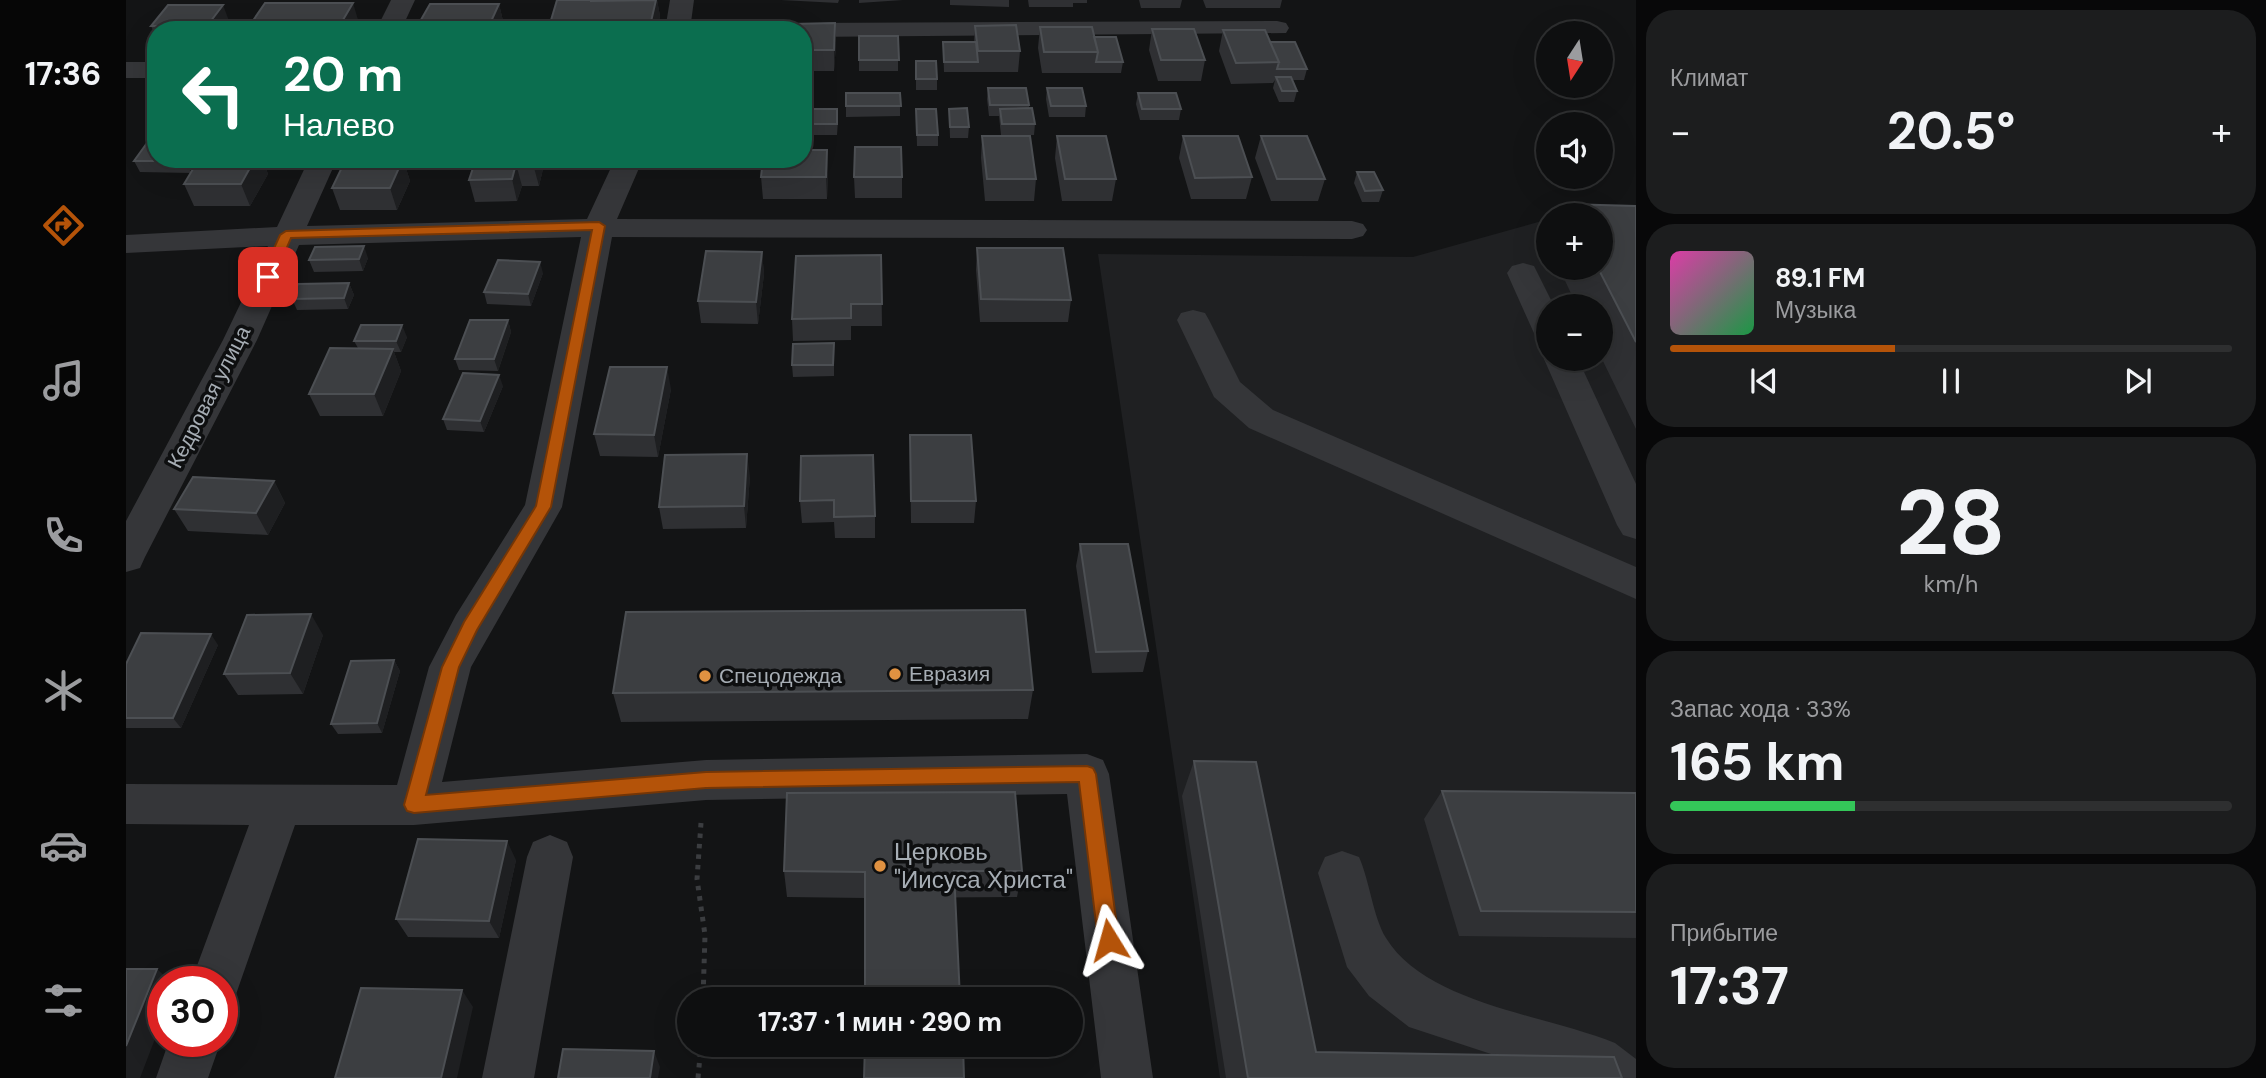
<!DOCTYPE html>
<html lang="ru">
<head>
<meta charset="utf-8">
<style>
	:root { --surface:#0e0f10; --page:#1c1d1e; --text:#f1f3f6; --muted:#9b9c9f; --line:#2e2f30; --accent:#b45309 }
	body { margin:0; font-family:"DM Sans",sans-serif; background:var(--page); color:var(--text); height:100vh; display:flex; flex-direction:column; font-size:26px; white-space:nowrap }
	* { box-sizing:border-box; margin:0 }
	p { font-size:23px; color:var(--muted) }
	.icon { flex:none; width:38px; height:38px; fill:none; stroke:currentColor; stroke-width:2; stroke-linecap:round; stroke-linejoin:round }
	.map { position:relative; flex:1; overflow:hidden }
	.drawer { display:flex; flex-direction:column; gap:10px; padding:10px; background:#080809; width:630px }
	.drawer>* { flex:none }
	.hud { position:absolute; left:21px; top:21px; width:665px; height:147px; border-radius:28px; box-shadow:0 7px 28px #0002,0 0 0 2px var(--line); background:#0b6e4f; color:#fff; overflow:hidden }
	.needle { width:46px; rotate:192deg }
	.buttons { position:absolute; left:1410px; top:21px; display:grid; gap:14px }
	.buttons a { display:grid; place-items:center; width:77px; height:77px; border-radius:50%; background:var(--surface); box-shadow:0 7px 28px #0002,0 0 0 2px var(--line); font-size:35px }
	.speed { position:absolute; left:21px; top:966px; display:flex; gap:14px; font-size:35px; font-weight:700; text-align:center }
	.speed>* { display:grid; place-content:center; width:91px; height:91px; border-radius:50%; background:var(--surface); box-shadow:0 7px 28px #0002,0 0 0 2px var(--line); line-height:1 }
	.speed .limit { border:10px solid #d22; background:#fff; color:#111 }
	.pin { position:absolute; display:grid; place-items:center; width:60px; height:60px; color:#fff; margin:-30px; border-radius:14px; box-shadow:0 4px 10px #0006 }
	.me { position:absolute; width:77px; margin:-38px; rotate:352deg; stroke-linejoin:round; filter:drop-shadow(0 0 5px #0008) }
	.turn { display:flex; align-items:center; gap:24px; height:147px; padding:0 21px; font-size:32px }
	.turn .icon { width:91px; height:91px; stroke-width:2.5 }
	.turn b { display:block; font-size:49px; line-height:60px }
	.big { font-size:52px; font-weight:700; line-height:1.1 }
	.drawer .card { flex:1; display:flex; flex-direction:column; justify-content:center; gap:10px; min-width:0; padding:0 24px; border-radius:28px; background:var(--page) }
	.drawer .dial { align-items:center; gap:0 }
	.dial b { font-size:91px; line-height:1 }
	.song { display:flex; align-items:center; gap:21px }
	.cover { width:84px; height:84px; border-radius:10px; background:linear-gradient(135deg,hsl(320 70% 55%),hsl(140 70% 35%)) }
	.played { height:7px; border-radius:4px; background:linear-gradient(90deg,var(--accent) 40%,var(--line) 40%) }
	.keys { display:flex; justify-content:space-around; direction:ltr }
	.heat { display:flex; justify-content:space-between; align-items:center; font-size:38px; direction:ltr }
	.charge { height:10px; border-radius:5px; background:linear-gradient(90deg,#34c759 33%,var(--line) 0) }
	.trip { position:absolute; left:551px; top:987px; width:406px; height:70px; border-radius:35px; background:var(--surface); box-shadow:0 7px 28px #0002,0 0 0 2px var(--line); font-weight:700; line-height:70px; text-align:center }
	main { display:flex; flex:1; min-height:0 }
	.dock { display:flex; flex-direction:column; width:126px; justify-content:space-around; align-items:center; background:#060606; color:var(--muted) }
	.dock .icon { width:49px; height:49px }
	.dock .current { color:var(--accent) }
	.dock b { font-size:32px; color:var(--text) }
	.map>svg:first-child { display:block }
	.built { fill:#1f2022; fill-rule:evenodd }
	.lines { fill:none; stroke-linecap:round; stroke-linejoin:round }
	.path { stroke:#3b3d40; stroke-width:5; stroke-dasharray:4.5 6; stroke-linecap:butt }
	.minor { fill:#353639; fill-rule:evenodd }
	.wall { fill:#2f3033 }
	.shaded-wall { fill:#1e1f21 }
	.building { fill:#3c3e41; stroke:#4c4f53; stroke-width:2 }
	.route { fill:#b45309; stroke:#753606; stroke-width:2 }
	.poi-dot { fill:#df9141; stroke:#0e0f10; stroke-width:2.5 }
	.labels { text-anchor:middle; stroke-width:7; stroke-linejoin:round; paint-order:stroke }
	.street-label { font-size:21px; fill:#a6adb4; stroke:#0e0f10 }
	.poi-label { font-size:21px; fill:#a6adb4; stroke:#0e0f10; text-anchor:start }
	.near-poi-label { font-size:24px; fill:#a6adb4; stroke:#0e0f10; text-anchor:start }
</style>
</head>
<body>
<main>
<nav class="dock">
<b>17:36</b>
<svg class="icon current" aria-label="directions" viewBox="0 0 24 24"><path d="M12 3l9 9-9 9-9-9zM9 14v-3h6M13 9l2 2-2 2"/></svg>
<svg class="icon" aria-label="music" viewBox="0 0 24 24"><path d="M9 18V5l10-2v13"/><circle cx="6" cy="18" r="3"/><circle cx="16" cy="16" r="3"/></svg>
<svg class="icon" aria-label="phone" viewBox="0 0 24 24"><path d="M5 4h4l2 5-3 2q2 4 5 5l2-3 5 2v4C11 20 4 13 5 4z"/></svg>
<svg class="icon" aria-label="climate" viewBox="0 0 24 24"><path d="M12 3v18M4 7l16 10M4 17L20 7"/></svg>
<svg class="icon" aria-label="car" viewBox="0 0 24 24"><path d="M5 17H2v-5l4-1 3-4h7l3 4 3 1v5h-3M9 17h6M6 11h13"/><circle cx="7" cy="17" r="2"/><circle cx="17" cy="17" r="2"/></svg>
<svg class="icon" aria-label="filters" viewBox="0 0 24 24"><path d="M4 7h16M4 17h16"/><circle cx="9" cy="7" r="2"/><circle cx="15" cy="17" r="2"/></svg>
</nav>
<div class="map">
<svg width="1510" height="1078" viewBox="0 0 1510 1078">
	<rect width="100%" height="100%" fill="#131415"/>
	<!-- built -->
	<path class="built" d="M1423,219V268H1475L1510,221V1078H1094L972,254L1287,257ZM1423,306H1475V359H1423Z"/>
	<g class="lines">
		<!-- path -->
		<path class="path" d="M575,823L571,879L579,935L577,999
			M572,1078L575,1045"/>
		<!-- minor -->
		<path class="minor" d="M265,0H289L275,30H250Z
			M544,0H568L564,30H539Z
			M1151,21L1160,23L1163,28L1160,33L677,37V30H665L668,25L677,23Z
			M0,62H30V78H0Z
			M183,159H211L181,226L461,219L489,159H517L491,219L1226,221L1237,224L1241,230L1237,236L1226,239L486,237L436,507L345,667L316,782L580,760L961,754L977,760L983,774L1027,1078H975L941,794L580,800L288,825H169L108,1000L96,1004V982H65L123,825L0,824V784L271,785L303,667L330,615L399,505L455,237L173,245L131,340L19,557L14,568L0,572V521L97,340L142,246L0,253V235L151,227Z
			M1397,263L1408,266L1428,306H1423V342L1411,339L1407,331L1381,273L1386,266Z
			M1067,310L1079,313L1083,320L1114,382L1147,410L1510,567V599L1123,428L1088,397L1051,320L1055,313Z
			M1423,352V359H1452L1510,484V539L1497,535L1491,525L1418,359Z
			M424,835L441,842L447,857L408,1078H356L401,857L407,842Z
			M1216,851L1233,857C1244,882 1247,917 1260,938C1300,1004 1421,1015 1489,1043L1510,1059V1078H1438L1283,1027L1243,996L1221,967L1192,873L1199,857Z
			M43,1041H95L82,1078H30Z"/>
	</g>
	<!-- wall -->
	<path class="wall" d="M495,0H531L534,16L531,30H424L423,27L467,1Z
		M655,0H713L712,3Z
		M733,0H777L733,3Z
		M824,0H883V7L824,5Z
		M902,0H961V3H947V7H903Z
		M1013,0H1056L1054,8H1015Z
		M1077,0H1156L1154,8H1080Z
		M373,4L378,25L376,30H294L292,25Z
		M233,23L230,30H126L124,25Z
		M25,26H105L102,30H30V36Z
		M849,26L894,51L892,72H818L817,42H848Z
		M914,27L968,37L997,62L995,73H916L912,48Z
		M1026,29L1079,60L1075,81H1032L1023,50Z
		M677,30L710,44L708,71H677Z
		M1097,30L1144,42L1181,69L1178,80H1166L1171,91L1168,102H1153L1147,88L1149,80L1147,83L1105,84L1093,51Z
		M733,36H772V71H733Z
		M790,61L811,79V90H790Z
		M862,88L903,105V108L909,124L908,135H875L873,116H863L861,99Z
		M921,88L960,106L959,117H923L920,99Z
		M774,93V116L720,117V106Z
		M1012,93L1055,109L1053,120H1014L1010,104Z
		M677,109L712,120L711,135H677Z
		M790,109L812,135V146H791Z
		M823,109L843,127L842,138H824Z
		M856,136L910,179L908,201H859L855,158Z
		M931,136L990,179L986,201H936L929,158Z
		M1057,136L1126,177L1120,199H1065L1053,158Z
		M1135,136L1199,179L1192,201H1145L1129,158Z
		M701,150L702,172L701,199H637L635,177Z
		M30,159H136L142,174L124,206H68L58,184L65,173L14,172L8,161Z
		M277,159L284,181L271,210H214L206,188Z
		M350,159H415L417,169L413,186H396L391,201L349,202L343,180Z
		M1231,172L1257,190L1253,202H1236L1228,183Z
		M728,177H776V198H729Z
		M1439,204L1510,206V429L1475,357V306H1451L1433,268H1475V215H1434Z
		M851,248L945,300L942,322H854L850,270Z
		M636,252L638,274L632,324L575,323L572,301Z
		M755,255L756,326H725V340L667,341L666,319Z
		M242,258L237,271L188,272L183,260Z
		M417,273L405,306L361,304L358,292Z
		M223,283L228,295L222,309L171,310L166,299Z
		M382,320L385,332L372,371L333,370L329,359Z
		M281,337L275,352H268L275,371L257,416H194L183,394L232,348L228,341Z
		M708,343V376L667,377L666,365Z
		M377,386L358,432L321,430L317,419Z
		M545,389L532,457L474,456L468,434Z
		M784,435L850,501L848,523H785Z
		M675,456L749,516V538H709L708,522L676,523L674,501Z
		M624,476L620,528L537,529L533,507Z
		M148,481L159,503L142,535L62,531L48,509Z
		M954,544L1022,651L1017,672L966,673L950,566Z
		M197,635L177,694L112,695L98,674Z
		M92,645L55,728H0V664Z
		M268,660L274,671L256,733L212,734L205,724Z
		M907,690L902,719L495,722L487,693Z
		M1068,761L1190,1052L1496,1078H1100L1056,796Z
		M1316,791L1510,793V938L1333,936L1298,819Z
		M390,860L373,938L282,937L270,919Z
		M658,871H896L891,897L739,898L661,897Z"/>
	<!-- shaded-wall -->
	<path class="shaded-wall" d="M530,0H531L534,16L531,30H525L524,26Z
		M227,3L233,23L230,30H216L214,25Z
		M373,4L378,25L376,30H364L363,26Z
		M97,5L105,26L102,30H83L81,26Z
		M709,23L710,44L708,71V50Z
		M701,150L702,172L701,199L700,177Z
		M61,159H74L65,173L60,161Z
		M129,159H136L142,174L124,206L115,184Z
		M277,159L284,181L271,210L264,188Z
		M409,159H415L417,169L413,186L407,164Z
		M390,164L396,186L391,201L386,179Z
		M238,246L242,258L237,271L233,259Z
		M636,252L638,274L632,324L630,302Z
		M414,262L417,273L405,306L402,294Z
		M223,283L228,295L222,309L218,298Z
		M382,320L385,332L372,371L368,359Z
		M276,325L281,337L275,352L270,341Z
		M267,349L275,371L257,416L248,394Z
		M541,367L545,389L532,457L528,435Z
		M373,375L377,386L358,432L354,421Z
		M621,454L624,476L620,528L618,506Z
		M148,481L159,503L142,535L130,513Z
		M185,614L197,635L177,694L164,673Z
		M85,634L92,645L55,728L47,718Z
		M268,660L274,671L256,733L251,723Z
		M381,841L390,860L373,938L363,921Z
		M31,969L45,982H37V1018L14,1078H0V1046Z
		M336,990L347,1007L331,1078H315Z
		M528,1051L534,1067L532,1078H524Z"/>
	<!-- building -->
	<path class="building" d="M431,0H465V1L530,0L524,26L423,27Z
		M139,3H227L214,25H124Z
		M304,4H373L363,26L292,25Z
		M42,5H97L81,26H25Z
		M709,23L708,50H677V30H648V28H666V24Z
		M890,25L894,51H852L849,26Z
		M914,27H966L972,52H918Z
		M1026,29H1068L1079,60H1035Z
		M1097,30H1139L1153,62L1110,63Z
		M733,36H772L773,60H733Z
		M968,37H990L997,62H970L972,52Z
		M817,42H850L852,62H818Z
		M1144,42H1169L1181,69H1151L1153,62Z
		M790,61H810L811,79H790Z
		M1150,77H1165L1171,91H1156Z
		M862,88H900L903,105H864Z
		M921,88H956L960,106H925Z
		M720,93H774L775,106H720Z
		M1012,93H1050L1055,109H1016Z
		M841,108L843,127H824L823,109Z
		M906,108L909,124H876L874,109Z
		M677,109H711V124H677Z
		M790,109H810L812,135H791Z
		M856,136H904L910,179H861Z
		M931,136H980L990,179H939Z
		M1057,136H1112L1126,177L1069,178Z
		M1135,136H1181L1199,179H1151Z
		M21,143H30V159H61L60,161H8Z
		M729,147H775L776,177H728Z
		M677,150H701L700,177H635L637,159H677Z
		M73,159H129L115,184H58Z
		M220,159H277L264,188H206Z
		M350,159H409L407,164H390L386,179L343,180Z
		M1231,172H1248L1257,190L1239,191Z
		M1439,204L1510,206V342L1472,268H1475V215H1445Z
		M238,246L233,259L183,260L189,247Z
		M851,248H937L945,300L855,299Z
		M580,251L636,252L630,302L572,301Z
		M755,255L756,304H725V318L666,319L670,256Z
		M372,260L414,262L402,294L358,292Z
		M223,283L218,298L166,299L172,284Z
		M344,320H382L368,359H329Z
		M235,325H276L270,341H228Z
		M708,343L707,365H666L667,344Z
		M204,348L267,349L248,394H183Z
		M484,367H541L528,435L468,434Z
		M337,373L373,375L354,421L317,419Z
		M784,435H845L850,501H785Z
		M621,454L618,506L533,507L539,455Z
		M747,455L749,516L708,517V500L674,501L675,456Z
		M67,477L148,481L130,513L48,509Z
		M954,544H1002L1022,651L970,652Z
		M899,610L907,690L487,693L500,612Z
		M185,614L164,673L98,674L121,615Z
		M15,633L85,634L47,718H0V664Z
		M268,660L251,723L205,724L225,661Z
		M1068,761L1130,762L1190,1052L1488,1057L1496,1078H1122Z
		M1316,791L1510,793V912L1355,911Z
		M889,792L896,871H828L834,999H739V872L658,871L661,793Z
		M292,839L381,841L363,921L270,919Z
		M0,969H31L0,1046Z
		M235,988L336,990L315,1078H209Z
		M739,1045H837L838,1078H738Z
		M437,1049L528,1051L524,1078H432Z"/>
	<!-- route -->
	<path class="route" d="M473,222L479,226L425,507L351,630L333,667L300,795L580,772L961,766L967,768L970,774L993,940L990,947L983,950L975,947L972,940L953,782L580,788L288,813L281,811L278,805L316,667L338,622L410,506L466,230L165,238L147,280L135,277L154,235L160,231Z"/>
	<!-- markers -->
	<g class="poi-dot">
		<circle cx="769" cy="674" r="7"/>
		<circle cx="579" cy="676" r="7"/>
		<circle cx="754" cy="866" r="7"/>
	</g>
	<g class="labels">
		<!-- street labels -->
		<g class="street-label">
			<text transform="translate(83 397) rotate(-63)" y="7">Кедровая улица</text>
		</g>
		<!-- poi labels -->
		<g class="poi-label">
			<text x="783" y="681">Евразия</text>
			<text x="593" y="683">Спецодежда</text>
		</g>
		<!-- near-poi labels -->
		<g class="near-poi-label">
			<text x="768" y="860">Церковь<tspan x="768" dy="28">"Иисуса Христа"</tspan></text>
		</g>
	</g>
</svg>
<div class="buttons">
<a><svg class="needle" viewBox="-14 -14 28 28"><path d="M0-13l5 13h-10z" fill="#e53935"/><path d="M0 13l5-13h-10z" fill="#9b9c9f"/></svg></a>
<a><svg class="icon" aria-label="sound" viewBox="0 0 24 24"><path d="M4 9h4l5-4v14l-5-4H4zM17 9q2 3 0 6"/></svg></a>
<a>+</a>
<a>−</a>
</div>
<div class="speed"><div class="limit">30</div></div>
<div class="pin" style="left:142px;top:277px;background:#d93025"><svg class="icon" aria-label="arrive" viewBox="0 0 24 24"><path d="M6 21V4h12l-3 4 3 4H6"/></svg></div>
<svg class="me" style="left:983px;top:940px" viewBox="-20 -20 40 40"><path d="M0-17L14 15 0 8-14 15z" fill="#b45309" stroke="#fff" stroke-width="4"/></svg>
<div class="trip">17:37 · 1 мин · 290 m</div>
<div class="hud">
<div class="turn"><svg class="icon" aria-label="left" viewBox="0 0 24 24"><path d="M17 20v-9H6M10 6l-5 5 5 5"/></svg><div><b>20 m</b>Налево</div></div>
</div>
</div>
<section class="drawer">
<div class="card"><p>Климат</p>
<div class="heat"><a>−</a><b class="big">20.5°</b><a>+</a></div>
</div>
<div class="card">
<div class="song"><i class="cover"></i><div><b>89.1 FM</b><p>Музыка</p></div></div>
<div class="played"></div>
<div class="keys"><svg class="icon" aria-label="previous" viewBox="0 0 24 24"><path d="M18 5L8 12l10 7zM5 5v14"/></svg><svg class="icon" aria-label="pause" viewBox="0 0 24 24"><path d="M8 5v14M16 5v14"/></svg><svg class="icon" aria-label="next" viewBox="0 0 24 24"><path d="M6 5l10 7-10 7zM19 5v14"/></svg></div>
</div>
<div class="card dial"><b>28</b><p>km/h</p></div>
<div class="card"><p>Запас хода · 33%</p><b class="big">165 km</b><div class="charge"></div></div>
<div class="card"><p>Прибытие</p><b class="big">17:37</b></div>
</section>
</main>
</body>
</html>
